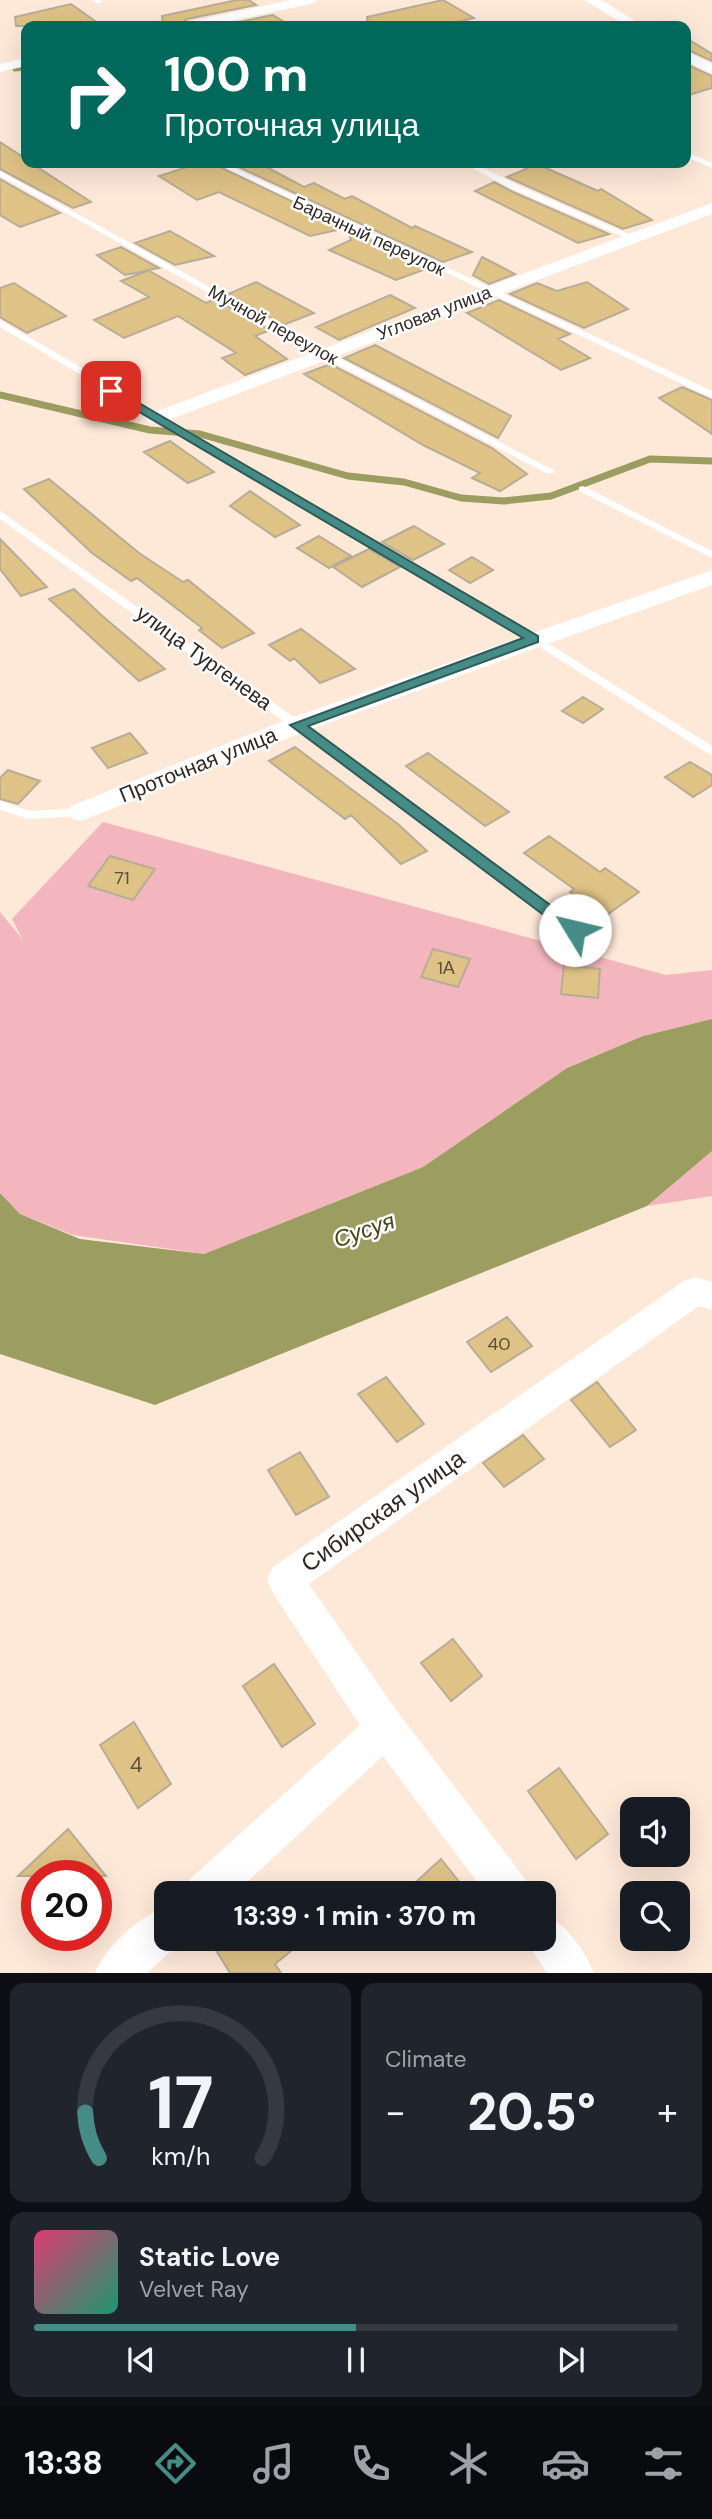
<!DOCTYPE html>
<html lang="en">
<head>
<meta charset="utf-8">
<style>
	:root { --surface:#171b24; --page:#20242c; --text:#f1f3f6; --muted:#9ea1a6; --line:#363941; --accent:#468c86 }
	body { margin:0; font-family:"DM Sans",sans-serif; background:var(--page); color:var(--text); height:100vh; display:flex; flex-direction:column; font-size:26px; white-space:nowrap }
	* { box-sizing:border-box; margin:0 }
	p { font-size:23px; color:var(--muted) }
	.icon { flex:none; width:38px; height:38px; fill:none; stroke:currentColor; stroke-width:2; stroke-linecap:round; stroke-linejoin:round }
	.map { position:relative; height:1973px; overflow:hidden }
	.drawer { display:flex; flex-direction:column; gap:10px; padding:10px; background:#0d0f14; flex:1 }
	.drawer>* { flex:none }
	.banner { position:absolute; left:21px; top:21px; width:670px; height:147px; border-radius:14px; box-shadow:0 7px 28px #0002; background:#00695c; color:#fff; overflow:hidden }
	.controls { position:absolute; left:620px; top:1797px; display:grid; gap:14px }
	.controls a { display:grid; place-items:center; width:70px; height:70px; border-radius:14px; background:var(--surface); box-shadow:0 7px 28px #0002; font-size:35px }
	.speed { position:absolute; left:21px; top:1860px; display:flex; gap:14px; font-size:35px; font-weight:700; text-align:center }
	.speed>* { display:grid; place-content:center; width:91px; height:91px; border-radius:50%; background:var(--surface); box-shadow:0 7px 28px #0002; line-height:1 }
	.speed .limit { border:10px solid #d22; background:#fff; color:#111 }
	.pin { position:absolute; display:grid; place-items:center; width:60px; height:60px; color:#fff; margin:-30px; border-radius:14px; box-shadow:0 4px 10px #0006 }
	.me { position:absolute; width:77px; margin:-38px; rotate:306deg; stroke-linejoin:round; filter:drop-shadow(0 0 5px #0008) }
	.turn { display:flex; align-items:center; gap:24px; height:147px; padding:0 28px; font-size:32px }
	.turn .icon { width:91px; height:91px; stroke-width:2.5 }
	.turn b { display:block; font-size:49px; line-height:60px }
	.big { font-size:52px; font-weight:700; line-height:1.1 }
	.drawer .card { flex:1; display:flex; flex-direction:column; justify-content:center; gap:10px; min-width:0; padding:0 24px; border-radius:14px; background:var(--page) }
	.drawer .dial { align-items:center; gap:0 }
	.dial svg { height:182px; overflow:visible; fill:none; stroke:var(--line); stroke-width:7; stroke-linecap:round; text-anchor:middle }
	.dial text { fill:var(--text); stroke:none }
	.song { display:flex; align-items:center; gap:21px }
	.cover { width:84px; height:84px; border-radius:10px; background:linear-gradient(135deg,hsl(340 70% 55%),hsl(160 70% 35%)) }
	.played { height:7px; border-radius:4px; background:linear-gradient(90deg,var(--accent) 50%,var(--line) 50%) }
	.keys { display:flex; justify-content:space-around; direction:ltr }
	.heat { display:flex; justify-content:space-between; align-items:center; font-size:38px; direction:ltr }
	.drawer .tiles { flex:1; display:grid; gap:10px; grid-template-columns:1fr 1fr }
	.card:last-child { grid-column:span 2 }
	.trip { position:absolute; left:154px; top:1881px; width:402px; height:70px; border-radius:14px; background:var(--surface); box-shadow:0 7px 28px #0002; font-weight:700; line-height:70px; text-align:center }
	.dock { display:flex; height:112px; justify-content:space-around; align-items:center; background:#090b0e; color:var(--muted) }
	.dock .icon { width:49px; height:49px }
	.dock .on { color:var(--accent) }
	.dock b { font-size:32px; color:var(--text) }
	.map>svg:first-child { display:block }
	.green { fill:#f3b6bf }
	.water { fill:#9b9e60 }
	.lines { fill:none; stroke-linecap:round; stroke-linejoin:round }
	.stream-far1 { stroke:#9b9e60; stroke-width:5 }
	.stream { stroke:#9b9e60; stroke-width:7 }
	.building { fill:#dfc286; stroke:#b7ad97; stroke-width:2 }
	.service { fill:#fff; fill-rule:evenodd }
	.minor { fill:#fff; fill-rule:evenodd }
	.route { fill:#468c86; stroke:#2e5b57; stroke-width:2 }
	.labels { text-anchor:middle; stroke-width:5; stroke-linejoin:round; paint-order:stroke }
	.far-street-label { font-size:18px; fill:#302822; stroke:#fff }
	.number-label { font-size:18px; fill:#5c4e3b }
	.street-label { font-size:21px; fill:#302822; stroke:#fff }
	.near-number-label { font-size:21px; fill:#5c4e3b }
	.water-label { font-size:23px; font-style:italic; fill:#474818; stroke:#fff }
	.near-street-label { font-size:24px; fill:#302822; stroke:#fff }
</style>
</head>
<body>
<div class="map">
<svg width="712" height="1973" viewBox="0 0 712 1973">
	<rect width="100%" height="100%" fill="#fee8d8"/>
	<!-- green -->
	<path class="green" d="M103,822L666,975L712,970V1019L643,1036L567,1068L423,1167L204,1254L73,1235L20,1214L0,1193V912L23,940L12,919Z
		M712,1151V1196L647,1206Z"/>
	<!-- water -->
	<path class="water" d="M712,1019V1151L647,1206L155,1405L0,1354V1193L20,1214L80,1239L204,1254L423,1167L567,1068L643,1036Z"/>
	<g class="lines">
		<!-- stream-far1 -->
		<path class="stream-far1" d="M15,69L26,68"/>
		<!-- stream -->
		<path class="stream" d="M0,395L150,430L200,434L348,476L404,482L461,498L504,501L551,496L650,459L712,461"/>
	</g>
	<!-- building -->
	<path class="building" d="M237,0H249L256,5L187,19L179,26H163L162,16Z
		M443,0L474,18L441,26H368L367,17Z
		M71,4L102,26H16L15,17Z
		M273,15L291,26H219Z
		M686,38L712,54V61L686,49Z
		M686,64L712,76V88L686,96Z
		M0,142L26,159V163H31L91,202L73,208L0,169Z
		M200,163H212L347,228L310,236L219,192L197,200L159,176Z
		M230,163H259L304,187L314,183L345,199L352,196L412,228L415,226L472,252L443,262Z
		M537,164L598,191L601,189L652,220L623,229L507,177Z
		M0,179L60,213L20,227L0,215Z
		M494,182L513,192L609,234L578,243L475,191Z
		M347,229L429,268L396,280L329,250L351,240Z
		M170,231L214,256L175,265L135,243Z
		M121,247L159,268L148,270L206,303L215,299L270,330L255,336L287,359L245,375L222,358L236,353L178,316L124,338L94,320L149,297L121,281L147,271L125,275L97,255Z
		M482,257L515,274L489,284L473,275Z
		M256,282L314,313L283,325L228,294Z
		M587,282L628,309L584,328L510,294L537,283L557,291Z
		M14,283L66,316L27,333L0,317V288Z
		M390,295L415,308L339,340L316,327Z
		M499,300L570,334L558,339L590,358L561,370L467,313Z
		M375,345L511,416L498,438L344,358Z
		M330,364L492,448L527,474L500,491L472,478L480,473L423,445L304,374Z
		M682,387L712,400V434L659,398Z
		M170,441L214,472L188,483L144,452Z
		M49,479L139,553L183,582L188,580L254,633L222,648L199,630L202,628L137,578L131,581L92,553L24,489Z
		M250,491L300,525L275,537L230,506Z
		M414,526L444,544L413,560L382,542Z
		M319,536L351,556L329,568L297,548Z
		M0,539L47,587L21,596L0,569Z
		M369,549L400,567L362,587L333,567Z
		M472,557L493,570L470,583L449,570Z
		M74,589L100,614L165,669L139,681L49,599Z
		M301,629L331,651L355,669L320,683L294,658L290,661L269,645Z
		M583,697L603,709L583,723L562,711Z
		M130,733L147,753L108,768L92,748Z
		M295,747L398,824L427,851L401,864L351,815L345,819L269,761Z
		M428,753L487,796L509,812L485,826L406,766Z
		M690,762L712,775V785L693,797L665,777Z
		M8,770L40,781L18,804L0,799V778Z
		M549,836L600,872L605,868L639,892L604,917L570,892L574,889L524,853Z
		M110,856L155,869L133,900L88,886Z
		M433,949L470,959L458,987L421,977Z
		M564,965L600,969L598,998L561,994Z
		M507,1317L532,1346L491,1372L467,1342Z
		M386,1377L424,1424L397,1442L358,1394Z
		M597,1382L636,1430L610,1447L571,1400Z
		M523,1435L544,1459L504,1487L483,1463Z
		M300,1452L329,1497L296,1515L268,1470Z
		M453,1639L482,1676L451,1701L421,1663Z
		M274,1664L315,1724L282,1747L243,1686Z
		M134,1722L171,1784L138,1808L100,1745Z
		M559,1768L608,1834L576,1859L528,1791Z
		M68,1829L106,1876H18Z
		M441,1859L469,1894H403Z
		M209,1939H306L275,1964L281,1973H230Z"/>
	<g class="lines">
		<!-- service -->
		<path class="service" d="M92,0H100L102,2L98,4Z
			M686,152L712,163V168L686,157Z
			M214,163H224L712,391V398Z
			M463,163H473L520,186L635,237L628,239L514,190Z
			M0,171L329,353L555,471L554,473H546L323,357L0,176Z
			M0,320L538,637L712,746V756L530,641L0,327Z
			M583,486L712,551V558L579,491V487Z
			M0,511L301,722L580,928L582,931L580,934H570L293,728L0,519Z
			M0,801L30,811L80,808L86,812L80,816L29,819L0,810Z"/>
		<!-- minor -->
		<path class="minor" d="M291,0H318L311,4L207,26H181L188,22Z
			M584,0H601L644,26H627Z
			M686,51L712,64V74L686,61Z
			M26,58V66L0,72V64Z
			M712,203V214L163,422H149L146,418L149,414Z
			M712,570V585L306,731L89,818L80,821L71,818L67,812L71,806L288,719Z
			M695,1277L712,1282V1310L699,1306L309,1584L399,1714L526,1880L532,1894H486L383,1756L234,1894H183L189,1880L360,1725L272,1592L267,1580L272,1568L684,1281Z
			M166,1906V1939H182L181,1942L147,1973H95C106,1946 139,1917 166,1906Z
			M544,1914C567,1924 584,1950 594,1973H547L525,1939H544Z"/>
	</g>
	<!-- route -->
	<path class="route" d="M107,389H115L538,636V642L308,726L580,927V934H569L290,725L523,638L107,393Z"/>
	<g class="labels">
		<!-- far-street labels -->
		<g class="far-street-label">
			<text transform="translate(369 236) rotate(25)" y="6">Барачный переулок</text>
			<text transform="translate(434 313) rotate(-21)" y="6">Угловая улица</text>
			<text transform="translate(273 325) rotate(29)" y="6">Мучной переулок</text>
		</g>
		<!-- number labels -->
		<g class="number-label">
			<text x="122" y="884">71</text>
			<text x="446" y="974">1А</text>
			<text x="499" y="1350">40</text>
		</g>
		<!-- street labels -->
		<g class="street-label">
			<text transform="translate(204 658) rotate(36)" y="7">улица Тургенева</text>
			<text transform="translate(198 765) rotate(-22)" y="7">Проточная улица</text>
		</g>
		<!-- near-number labels -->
		<g class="near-number-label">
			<text x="136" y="1772">4</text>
		</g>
		<!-- water labels -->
		<g class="water-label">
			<text transform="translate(364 1230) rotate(-19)" y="8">Сусуя</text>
		</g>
		<!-- near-street labels -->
		<g class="near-street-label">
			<text transform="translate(383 1511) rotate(-35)" y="8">Сибирская улица</text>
		</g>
	</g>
</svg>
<div class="controls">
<a><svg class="icon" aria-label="sound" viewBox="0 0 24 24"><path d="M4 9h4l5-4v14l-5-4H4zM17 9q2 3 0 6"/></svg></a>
<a><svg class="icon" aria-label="search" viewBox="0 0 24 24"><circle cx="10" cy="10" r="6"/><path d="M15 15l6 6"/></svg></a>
</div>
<div class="speed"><div class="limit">20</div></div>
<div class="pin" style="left:111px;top:391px;background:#d93025"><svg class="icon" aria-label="arrive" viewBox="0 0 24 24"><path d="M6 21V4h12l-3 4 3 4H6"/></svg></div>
<svg class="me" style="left:575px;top:930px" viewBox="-20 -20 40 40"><circle r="19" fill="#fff"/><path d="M0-13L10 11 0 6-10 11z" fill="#468c86"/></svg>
<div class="trip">13:39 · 1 min · 370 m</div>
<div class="banner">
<div class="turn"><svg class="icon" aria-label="right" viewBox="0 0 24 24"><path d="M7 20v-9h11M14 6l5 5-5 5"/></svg><div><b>100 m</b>Проточная улица</div></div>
</div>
</div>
<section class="drawer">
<div class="tiles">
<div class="card dial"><svg viewBox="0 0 100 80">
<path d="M14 69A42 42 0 1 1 86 69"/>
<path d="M14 69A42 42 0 0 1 8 49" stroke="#468c86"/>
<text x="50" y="56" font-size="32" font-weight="700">17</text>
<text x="50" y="72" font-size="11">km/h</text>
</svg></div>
<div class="card"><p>Climate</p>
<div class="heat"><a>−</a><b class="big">20.5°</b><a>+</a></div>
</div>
<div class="card">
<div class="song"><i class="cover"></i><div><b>Static Love</b><p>Velvet Ray</p></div></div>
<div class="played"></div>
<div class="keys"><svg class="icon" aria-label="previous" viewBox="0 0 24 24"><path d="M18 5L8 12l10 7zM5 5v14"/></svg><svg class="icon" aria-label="pause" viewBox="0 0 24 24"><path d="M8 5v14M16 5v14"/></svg><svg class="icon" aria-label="next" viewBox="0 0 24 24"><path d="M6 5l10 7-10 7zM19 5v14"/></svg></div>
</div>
</div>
</section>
<nav class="dock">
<b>13:38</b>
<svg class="icon on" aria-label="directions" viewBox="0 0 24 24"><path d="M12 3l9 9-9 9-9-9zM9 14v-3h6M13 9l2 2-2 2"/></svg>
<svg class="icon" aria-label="music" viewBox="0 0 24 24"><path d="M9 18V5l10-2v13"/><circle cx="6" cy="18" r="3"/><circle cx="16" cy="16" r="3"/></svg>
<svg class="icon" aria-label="phone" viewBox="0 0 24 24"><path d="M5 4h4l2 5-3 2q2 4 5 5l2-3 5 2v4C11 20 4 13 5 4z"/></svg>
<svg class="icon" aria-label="climate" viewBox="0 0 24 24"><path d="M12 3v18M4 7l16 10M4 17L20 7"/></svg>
<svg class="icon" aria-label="car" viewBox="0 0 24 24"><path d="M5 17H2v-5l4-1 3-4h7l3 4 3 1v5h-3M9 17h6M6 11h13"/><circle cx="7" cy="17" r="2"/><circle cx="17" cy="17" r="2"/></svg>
<svg class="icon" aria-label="filters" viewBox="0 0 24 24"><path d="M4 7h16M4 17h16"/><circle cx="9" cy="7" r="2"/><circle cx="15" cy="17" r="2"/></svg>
</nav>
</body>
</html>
